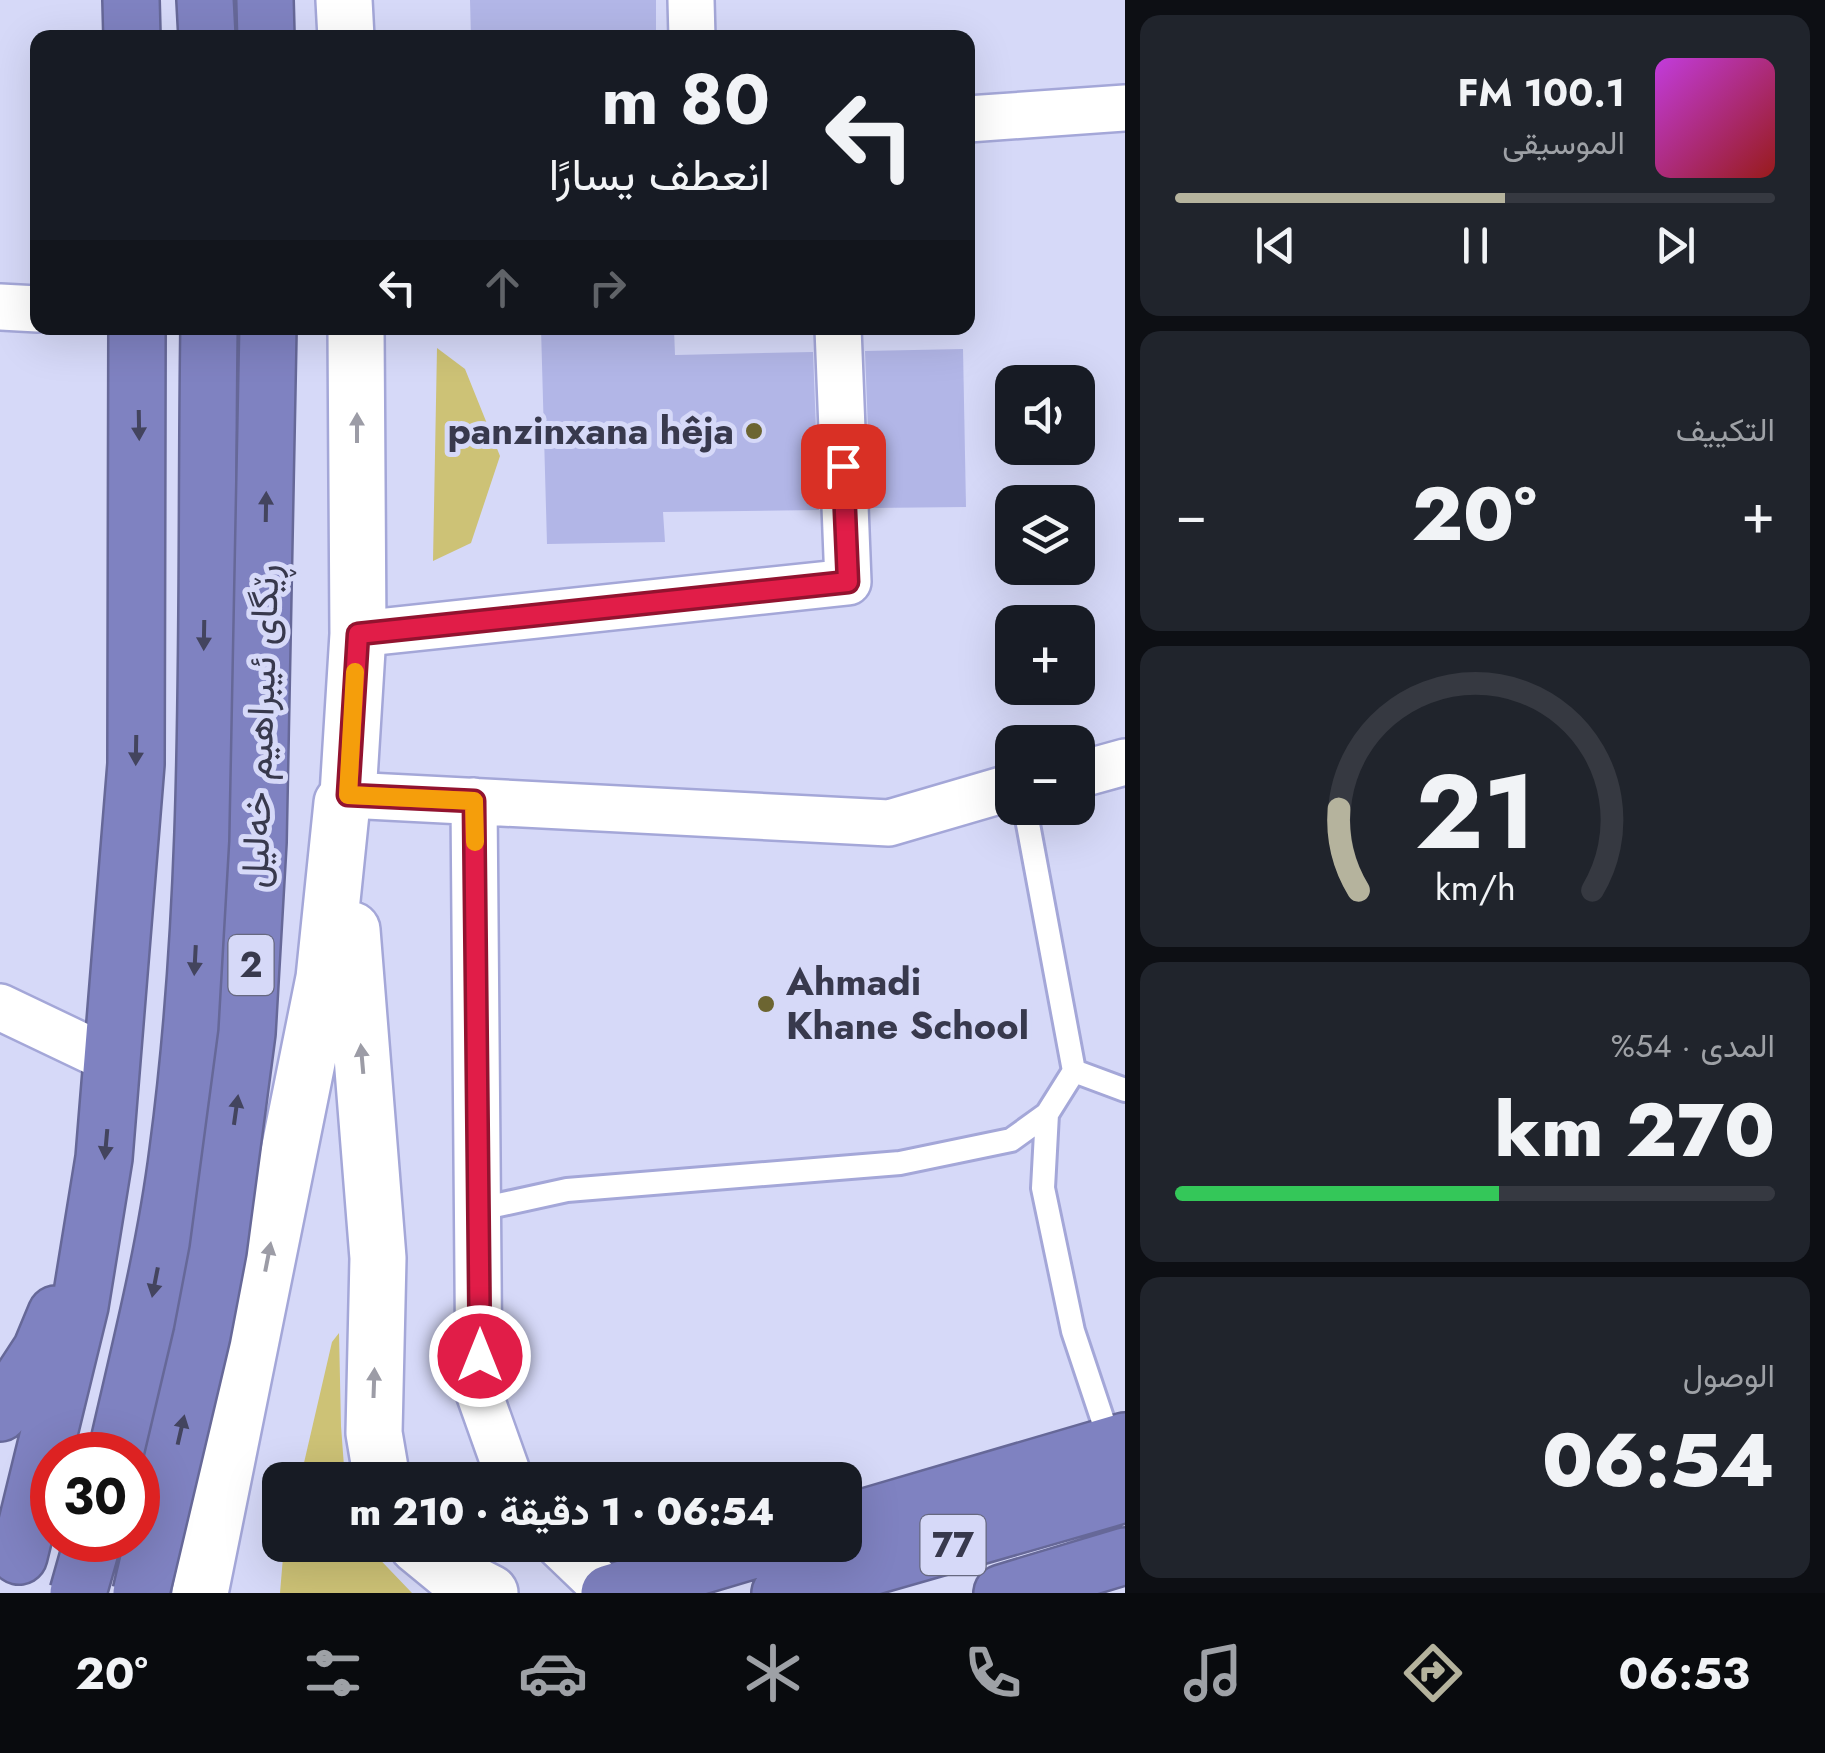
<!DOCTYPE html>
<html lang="ar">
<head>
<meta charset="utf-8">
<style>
	:root { --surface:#171b24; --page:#20242c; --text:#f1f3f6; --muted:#9ea1a6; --line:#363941; --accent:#b5b39d }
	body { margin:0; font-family:Jost,Vazirmatn,sans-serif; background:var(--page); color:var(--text); direction:rtl; height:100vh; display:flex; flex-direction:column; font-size:38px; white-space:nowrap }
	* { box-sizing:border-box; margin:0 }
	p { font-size:32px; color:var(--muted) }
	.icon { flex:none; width:55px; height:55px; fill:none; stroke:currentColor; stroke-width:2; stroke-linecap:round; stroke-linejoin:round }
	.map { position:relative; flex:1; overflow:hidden; direction:ltr }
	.sheet { display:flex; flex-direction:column; gap:15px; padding:15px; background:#0d0f14; width:700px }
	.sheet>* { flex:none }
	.hud { position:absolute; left:30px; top:30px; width:945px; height:305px; border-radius:20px; box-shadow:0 10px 40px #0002; direction:rtl; background:#171b24; color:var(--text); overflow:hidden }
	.controls { position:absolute; left:995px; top:365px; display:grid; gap:20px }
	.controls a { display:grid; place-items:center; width:100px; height:100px; border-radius:20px; background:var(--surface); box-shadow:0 10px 40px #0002; font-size:50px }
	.speed { position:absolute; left:30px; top:1432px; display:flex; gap:20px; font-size:50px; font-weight:700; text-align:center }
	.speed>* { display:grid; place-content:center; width:130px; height:130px; border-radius:50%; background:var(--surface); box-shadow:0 10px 40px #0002; line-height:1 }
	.speed .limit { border:15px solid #d22; background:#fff; color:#111 }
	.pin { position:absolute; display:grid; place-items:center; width:85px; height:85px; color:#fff; margin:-42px; border-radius:20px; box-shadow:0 5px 15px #0006 }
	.me { position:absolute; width:110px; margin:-55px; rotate:0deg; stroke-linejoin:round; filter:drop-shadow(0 0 8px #0008) }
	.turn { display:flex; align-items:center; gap:35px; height:210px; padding:0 40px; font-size:45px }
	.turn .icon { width:130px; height:130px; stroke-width:2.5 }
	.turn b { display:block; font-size:70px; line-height:85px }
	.lanes { display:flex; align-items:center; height:95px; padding:0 40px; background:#0003; justify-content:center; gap:50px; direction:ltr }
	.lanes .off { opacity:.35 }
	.big { font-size:75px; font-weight:800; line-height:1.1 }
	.sheet .widget { flex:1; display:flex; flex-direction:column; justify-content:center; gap:15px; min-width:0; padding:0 35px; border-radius:20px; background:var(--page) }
	.sheet .dial { align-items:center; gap:0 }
	.dial svg { height:260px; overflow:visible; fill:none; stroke:var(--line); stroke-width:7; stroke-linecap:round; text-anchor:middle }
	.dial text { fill:var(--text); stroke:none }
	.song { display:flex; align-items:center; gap:30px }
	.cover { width:120px; height:120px; border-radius:15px; background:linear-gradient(135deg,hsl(290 70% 55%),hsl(0 70% 35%)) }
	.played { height:10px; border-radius:5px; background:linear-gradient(90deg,var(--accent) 55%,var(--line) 55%) }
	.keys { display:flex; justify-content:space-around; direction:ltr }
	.heat { display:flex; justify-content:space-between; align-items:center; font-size:55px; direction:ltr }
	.charge { height:15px; border-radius:8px; background:linear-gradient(90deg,#34c759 54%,var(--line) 0) }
	.trip { position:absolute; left:262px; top:1462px; width:600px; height:100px; border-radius:20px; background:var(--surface); box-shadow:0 10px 40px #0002; font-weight:800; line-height:100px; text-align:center; direction:rtl }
	.dock { display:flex; height:160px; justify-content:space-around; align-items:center; background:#090b0e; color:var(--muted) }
	.dock .icon { width:70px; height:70px }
	.dock .on { color:var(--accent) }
	.dock b { font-size:45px; color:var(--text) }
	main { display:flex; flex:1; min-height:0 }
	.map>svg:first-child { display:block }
	.green { fill:#cdc276 }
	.building { fill:#b2b6e7 }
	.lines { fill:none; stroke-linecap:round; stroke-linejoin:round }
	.lane-casing { stroke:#a4a7d8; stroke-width:28 }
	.street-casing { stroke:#a4a7d8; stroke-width:50 }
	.secondary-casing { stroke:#a4a7d8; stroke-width:60 }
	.highway-casing { stroke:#666898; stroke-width:60 }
	.lane { stroke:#fff; stroke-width:22 }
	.street { stroke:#fff; stroke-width:45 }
	.secondary { stroke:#fff; stroke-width:55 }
	.highway { stroke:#7f82c1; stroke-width:55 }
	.highway-bridge-casing { stroke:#666898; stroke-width:60; stroke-linecap:butt }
	.highway-bridge { stroke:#7f82c1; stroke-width:55 }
	.oneway { fill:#43445e }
	.oneway2 { fill:#9c9ca6 }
	.route-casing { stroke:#92132f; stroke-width:25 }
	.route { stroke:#e11d48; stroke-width:18 }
	.slow { stroke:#f59e0b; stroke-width:18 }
	.poi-dot { fill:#6c6531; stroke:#d6d9f8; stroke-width:4 }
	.labels { text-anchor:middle; stroke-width:10; stroke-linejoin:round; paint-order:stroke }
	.shield { fill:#d6d9f8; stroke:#676980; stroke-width:2.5 }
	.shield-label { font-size:35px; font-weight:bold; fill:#38394d }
	.poi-label { font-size:38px; font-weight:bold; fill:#38394d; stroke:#d6d9f8; text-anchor:end }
	.street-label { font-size:38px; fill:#38394d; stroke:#d6d9f8 }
</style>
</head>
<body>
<main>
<section class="sheet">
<div class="widget">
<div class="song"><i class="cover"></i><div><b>100.1 FM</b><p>الموسيقى</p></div></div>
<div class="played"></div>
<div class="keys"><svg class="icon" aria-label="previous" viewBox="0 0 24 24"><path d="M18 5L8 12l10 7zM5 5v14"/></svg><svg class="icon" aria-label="pause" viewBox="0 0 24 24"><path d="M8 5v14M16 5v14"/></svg><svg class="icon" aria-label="next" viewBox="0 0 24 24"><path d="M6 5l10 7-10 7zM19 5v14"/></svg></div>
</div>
<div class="widget"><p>التكييف</p>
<div class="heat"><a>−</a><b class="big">20°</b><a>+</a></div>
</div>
<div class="widget dial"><svg viewBox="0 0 100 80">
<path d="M14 69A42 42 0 1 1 86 69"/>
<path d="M14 69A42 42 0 0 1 8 44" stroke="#b5b39d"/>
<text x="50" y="56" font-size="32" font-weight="700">21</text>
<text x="50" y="72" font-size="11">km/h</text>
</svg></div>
<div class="widget"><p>المدى · 54%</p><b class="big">270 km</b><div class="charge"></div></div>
<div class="widget"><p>الوصول</p><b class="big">06:54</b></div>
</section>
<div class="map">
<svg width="1125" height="1593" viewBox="0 0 1125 1593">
	<rect width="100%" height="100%" fill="#d6d9f8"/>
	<!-- green -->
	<path class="green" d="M437,348L465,369L500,456L471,543L433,561Z
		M339,1333L341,1426L345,1480H300L332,1342Z
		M284,1545H366L412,1593H280Z"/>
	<!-- building -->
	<path class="building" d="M470,0H656V38H471Z
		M541,328H674L675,355L813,352L819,510L663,512L665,542L547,544Z
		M963,349L966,507L871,508L865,351Z"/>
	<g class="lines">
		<!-- lane casing -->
		<g class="lane-casing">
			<path id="lane" d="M1074,1071L1125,1090
				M1047,1114L1043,1188L1073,1331L1111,1445
				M480,1209L567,1190L900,1163L1011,1140L1047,1114L1074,1071L1025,808"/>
		</g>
		<!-- street casing -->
		<g class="street-casing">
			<path id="street" d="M691,0L692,38
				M968,119L1125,108
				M0,307L38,309
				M358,634L848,582L838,328
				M1078,775L1125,762
				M348,795L889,823L1012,787
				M474,801L479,1393L510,1480
				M0,1007L113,1061
				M559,1545L609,1593"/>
		</g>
		<!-- secondary casing -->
		<g class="secondary-casing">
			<path id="secondary" d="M344,0L346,38
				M352,930L378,1258L374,1433L382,1480
				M417,1545L451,1573L490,1593
				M200,1593L324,978L342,803L348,795L358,634L356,328"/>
		</g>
		<!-- highway casing -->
		<g class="highway-casing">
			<path id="highway" d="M131,0L132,38
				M205,0L207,38
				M265,0L266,38
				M0,1413L41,1350L56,1314
				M116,1455C139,1354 165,1254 178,1151C214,883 205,598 209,328
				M845,1523L1125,1441
				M19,1556L80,1306L104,1158L136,764L137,328
				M609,1593L771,1545
				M780,1593L1125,1494
				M1002,1593L1125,1556"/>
		</g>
		<!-- lane -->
		<use href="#lane" class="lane"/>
		<!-- street -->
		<use href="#street" class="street"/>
		<!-- secondary -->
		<use href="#secondary" class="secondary"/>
		<!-- highway -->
		<use href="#highway" class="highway"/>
		<!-- highway-bridge casing -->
		<g class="highway-bridge-casing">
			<path id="highway-bridge" d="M78,1593L93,1540
				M141,1593L202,1335L218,1251L247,1033L258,842L268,328"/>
		</g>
		<!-- highway-bridge -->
		<use href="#highway-bridge" class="highway-bridge"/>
	</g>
	<!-- one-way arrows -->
	<defs><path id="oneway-solid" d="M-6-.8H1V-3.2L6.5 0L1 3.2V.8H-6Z" transform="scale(2.5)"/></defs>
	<g class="oneway">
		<use href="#oneway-solid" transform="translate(139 425) rotate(89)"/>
		<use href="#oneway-solid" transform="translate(266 507) rotate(-89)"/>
		<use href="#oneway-solid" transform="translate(204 635) rotate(91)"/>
		<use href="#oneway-solid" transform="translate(136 750) rotate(91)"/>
		<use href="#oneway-solid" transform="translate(195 960) rotate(93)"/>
		<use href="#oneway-solid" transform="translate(236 1110) rotate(-82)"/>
		<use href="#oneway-solid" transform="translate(106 1144) rotate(95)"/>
		<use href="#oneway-solid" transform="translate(155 1282) rotate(101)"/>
		<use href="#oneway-solid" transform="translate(181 1430) rotate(-77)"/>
	</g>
	<g class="oneway2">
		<use href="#oneway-solid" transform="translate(357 428) rotate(-90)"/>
		<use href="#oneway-solid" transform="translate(362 1059) rotate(-95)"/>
		<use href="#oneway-solid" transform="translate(268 1257) rotate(-79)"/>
		<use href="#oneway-solid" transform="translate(374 1383) rotate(-88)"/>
	</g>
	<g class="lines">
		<!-- route casing -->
		<g class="route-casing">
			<path id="route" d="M480,1356L474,801L348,795L358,634L848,582L843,466"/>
		</g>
		<!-- route -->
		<use href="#route" class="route"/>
		<!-- slow -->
		<path class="slow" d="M355,672L348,795L474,801L475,842"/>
	</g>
	<!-- markers -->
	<g class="poi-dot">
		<circle cx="754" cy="431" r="10"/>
		<circle cx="766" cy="1004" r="10"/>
	</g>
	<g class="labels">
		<!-- shield labels -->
		<g class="shield">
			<rect x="228.5" y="935" width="45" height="60" rx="8"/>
			<rect x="920.5" y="1515" width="65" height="60" rx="8"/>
		</g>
		<g class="shield-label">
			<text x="251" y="977">2</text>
			<text x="953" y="1557">77</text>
		</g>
		<!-- poi labels -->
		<g class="poi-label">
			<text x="734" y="444">panzinxana hêja</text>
			<text x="786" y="995" text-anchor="start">Ahmadi<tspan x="786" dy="44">Khane School</tspan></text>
		</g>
		<!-- street labels -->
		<g class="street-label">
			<text transform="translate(260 726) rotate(-88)" y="13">ڕێگای ئیبراهیم خەلیل</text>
		</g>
	</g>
</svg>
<div class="controls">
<a><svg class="icon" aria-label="sound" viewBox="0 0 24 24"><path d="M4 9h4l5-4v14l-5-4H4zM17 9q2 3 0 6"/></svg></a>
<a><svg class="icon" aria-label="layers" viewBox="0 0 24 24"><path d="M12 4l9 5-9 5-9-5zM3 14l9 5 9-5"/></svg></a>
<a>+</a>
<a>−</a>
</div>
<div class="speed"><div class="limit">30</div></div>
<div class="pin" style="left:843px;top:466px;background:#d93025"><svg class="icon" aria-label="arrive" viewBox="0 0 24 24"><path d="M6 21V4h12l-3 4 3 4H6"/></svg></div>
<svg class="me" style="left:480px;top:1356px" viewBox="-20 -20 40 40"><circle r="17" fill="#e11d48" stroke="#fff" stroke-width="3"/><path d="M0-11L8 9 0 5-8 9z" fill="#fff"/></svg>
<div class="trip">06:54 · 1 دقيقة · 210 m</div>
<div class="hud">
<div class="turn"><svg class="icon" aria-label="left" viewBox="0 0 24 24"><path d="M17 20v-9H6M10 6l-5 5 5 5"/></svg><div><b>80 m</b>انعطف يسارًا</div></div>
<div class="lanes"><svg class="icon" aria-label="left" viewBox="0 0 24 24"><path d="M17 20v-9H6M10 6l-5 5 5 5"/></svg><svg class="icon off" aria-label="ahead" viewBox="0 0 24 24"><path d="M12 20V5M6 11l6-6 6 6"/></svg><svg class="icon off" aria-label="right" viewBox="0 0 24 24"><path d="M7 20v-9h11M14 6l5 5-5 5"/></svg></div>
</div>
</div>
</main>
<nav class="dock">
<b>06:53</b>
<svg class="icon on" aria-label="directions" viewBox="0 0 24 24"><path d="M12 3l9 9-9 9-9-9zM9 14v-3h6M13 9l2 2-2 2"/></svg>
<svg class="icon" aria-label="music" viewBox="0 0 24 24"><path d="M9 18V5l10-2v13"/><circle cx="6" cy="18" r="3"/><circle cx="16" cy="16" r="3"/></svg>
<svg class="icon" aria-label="phone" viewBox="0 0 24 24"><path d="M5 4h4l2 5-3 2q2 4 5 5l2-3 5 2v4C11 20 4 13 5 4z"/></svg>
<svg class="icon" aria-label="climate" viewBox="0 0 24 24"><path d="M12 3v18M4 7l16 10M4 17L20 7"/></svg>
<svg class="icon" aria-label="car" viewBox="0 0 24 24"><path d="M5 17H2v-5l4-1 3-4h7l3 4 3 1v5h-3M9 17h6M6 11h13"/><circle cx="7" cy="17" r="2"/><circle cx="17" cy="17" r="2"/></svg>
<svg class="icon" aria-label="filters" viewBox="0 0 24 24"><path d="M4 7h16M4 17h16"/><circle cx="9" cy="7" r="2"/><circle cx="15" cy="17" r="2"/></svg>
<b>20°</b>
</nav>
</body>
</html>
